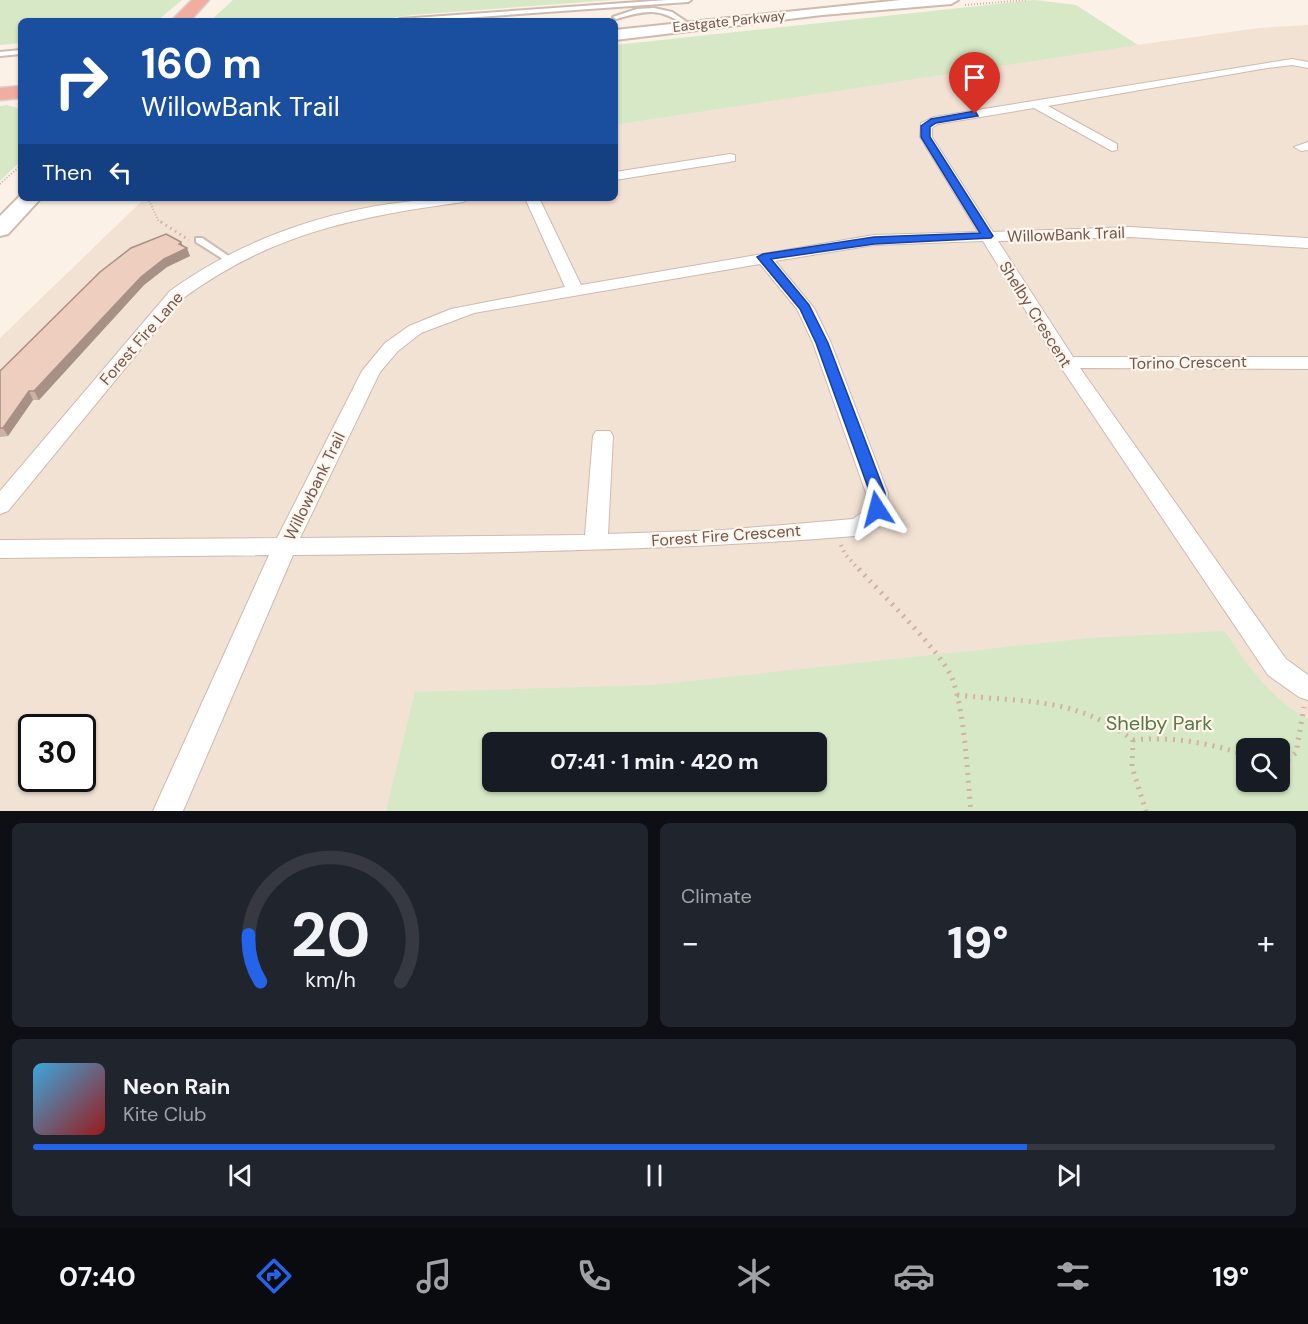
<!DOCTYPE html>
<html lang="en">
<head>
<meta charset="utf-8">
<style>
	:root { --surface:#171b24; --page:#20242c; --text:#f1f3f6; --muted:#9ea1a6; --line:#363941; --accent:#2563eb }
	body { margin:0; font-family:"DM Sans",sans-serif; background:var(--page); color:var(--text); height:100vh; display:flex; flex-direction:column; font-size:22px; white-space:nowrap }
	* { box-sizing:border-box; margin:0 }
	p { font-size:20px; color:var(--muted) }
	.icon { flex:none; width:33px; height:33px; fill:none; stroke:currentColor; stroke-width:2; stroke-linecap:round; stroke-linejoin:round }
	.map { position:relative; height:811px; overflow:hidden }
	.details { display:flex; flex-direction:column; gap:12px; padding:12px; background:#0d0f14; flex:1 }
	.details>* { flex:none }
	.banner { position:absolute; left:18px; top:18px; width:600px; height:183px; border-radius:9px; box-shadow:0 2px 4px #0004; background:#1a4fa0; color:#fff; overflow:hidden }
	.tools { position:absolute; left:1236px; top:738px; display:grid; gap:12px }
	.tools a { display:grid; place-items:center; width:54px; height:54px; border-radius:9px; background:var(--surface); box-shadow:0 2px 4px #0004; font-size:30px }
	.speed { position:absolute; left:18px; top:714px; display:flex; gap:12px; font-size:30px; font-weight:700; text-align:center }
	.speed>* { display:grid; place-content:center; width:78px; height:78px; border-radius:50%; background:var(--surface); box-shadow:0 2px 4px #0004; line-height:1 }
	.speed .limit { border:3px solid #111; border-radius:9px; background:#fff; color:#111 }
	.pin { position:absolute; display:grid; place-items:center; width:51px; height:51px; color:#fff; margin:-62px -26px; border-radius:50% 50% 50% 0; rotate:-45deg; box-shadow:0 0 6px #0007 }
	.pin .icon { rotate:45deg }
	.me { position:absolute; width:66px; margin:-33px; rotate:351deg; stroke-linejoin:round; filter:drop-shadow(0 0 4px #0008) }
	.turn { display:flex; align-items:center; gap:21px; height:126px; padding:0 24px; font-size:27px }
	.turn .icon { width:78px; height:78px; stroke-width:2.5 }
	.turn b { display:block; font-size:42px; line-height:51px }
	.then { display:flex; align-items:center; height:57px; padding:0 24px; background:#0003; gap:12px; font-size:22px }
	.big { font-size:45px; font-weight:700; line-height:1.1 }
	.details .tile { flex:1; display:flex; flex-direction:column; justify-content:center; gap:9px; min-width:0; padding:0 21px; border-radius:9px; background:var(--page) }
	.details .dial { align-items:center; gap:0 }
	.dial svg { height:156px; overflow:visible; fill:none; stroke:var(--line); stroke-width:7; stroke-linecap:round; text-anchor:middle }
	.dial text { fill:var(--text); stroke:none }
	.song { display:flex; align-items:center; gap:18px }
	.cover { width:72px; height:72px; border-radius:9px; background:linear-gradient(135deg,hsl(200 70% 55%),hsl(0 70% 35%)) }
	.played { height:6px; border-radius:3px; background:linear-gradient(90deg,var(--accent) 80%,var(--line) 80%) }
	.keys { display:flex; justify-content:space-around; direction:ltr }
	.heat { display:flex; justify-content:space-between; align-items:center; font-size:33px; direction:ltr }
	.details .tiles { flex:1; display:grid; gap:12px; grid-template-columns:1fr 1fr }
	.tile:last-child { grid-column:span 2 }
	.trip { position:absolute; left:482px; top:732px; width:345px; height:60px; border-radius:9px; background:var(--surface); box-shadow:0 2px 4px #0004; font-weight:700; line-height:60px; text-align:center }
	.tabs { display:flex; height:96px; justify-content:space-around; align-items:center; background:#090b0e; color:var(--muted) }
	.tabs .icon { width:42px; height:42px }
	.tabs .selected { color:var(--accent) }
	.tabs b { font-size:27px; color:var(--text) }
	.map>svg:first-child { display:block }
	.residential { fill:#f2e2d4; fill-rule:evenodd }
	.green { fill:#d6e8c5; fill-rule:evenodd }
	.lines { fill:none; stroke-linecap:round; stroke-linejoin:round }
	.service-casing { stroke:#cebab0; stroke-width:4 }
	.minor-casing { stroke:#cebab0; stroke-width:2 }
	.secondary-casing { stroke:#d0b9ad; stroke-width:4 }
	.motorway-casing { stroke:#d8d0cd; stroke-width:3 }
	.path-far3 { stroke:#d3b1a2; stroke-width:2; stroke-dasharray:1 2; stroke-linecap:butt }
	.path-far2 { stroke:#d3b1a2; stroke-width:3; stroke-dasharray:1.5 4; stroke-linecap:butt }
	.path-far1 { stroke:#d3b1a2; stroke-width:4; stroke-dasharray:1.5 4.5; stroke-linecap:butt }
	.path { stroke:#d3b1a2; stroke-width:5; stroke-dasharray:2 6; stroke-linecap:butt }
	.service { fill:#fff; fill-rule:evenodd }
	.minor { fill:#fff; fill-rule:evenodd }
	.secondary { fill:#fff; fill-rule:evenodd }
	.motorway { fill:#f1aea0; fill-rule:evenodd }
	.wall { fill:#cdb1a4 }
	.shaded-wall { fill:#a79086 }
	.building { fill:#eecebf; stroke:#a79086; stroke-width:1.5 }
	.route { fill:#2563eb; stroke:#184099; stroke-width:1.5 }
	.labels { text-anchor:middle; stroke-width:4.5; stroke-linejoin:round; paint-order:stroke }
	.far-street-label { font-size:14px; fill:#72564c; stroke:#fef5ec }
	.street-label { font-size:16px; fill:#72564c; stroke:#fef5ec }
	.near-park-label { font-size:20px; fill:#587845; stroke:#fef5ec }
</style>
</head>
<body>
<div class="map">
<svg width="1308" height="811" viewBox="0 0 1308 811">
	<rect width="100%" height="100%" fill="#fbf1e6"/>
	<!-- residential -->
	<path class="residential" d="M1308,25V811H0V338L145,198H615V125L1093,51L1259,28ZM32,728H82V778H32ZM492,742H816V782H492ZM1246,748H1280V782H1246Z"/>
	<!-- green -->
	<path class="green" d="M0,0H182L157,21H21V43L0,45Z
		M233,0H613L411,15L370,21H210Z
		M1034,0L1076,5L1138,45L615,125V45Z
		M7,105L21,109V161L0,181V106Z
		M1224,631C1248,665 1270,699 1308,719V811H386L415,692L653,685L1090,638ZM816,742V782H492V742ZM1280,748V782H1246V748Z"/>
	<g class="lines">
		<!-- service casing -->
		<g class="service-casing">
			<path id="service" d="M667,0H691L688,2L422,21H397L400,19Z
				M654,8L672,12L691,25L686,26C660,7 646,10 616,19L613,17L637,9Z
				M21,50V54L0,56V52Z
				M196,238H202L233,259L232,261H226L196,242Z"/>
		</g>
		<!-- minor casing -->
		<g class="minor-casing">
			<path id="minor" d="M1292,59L1308,62V68L1292,65L1267,68L1048,106L1117,144V150L1112,151L1034,108L938,124L932,128V137L993,232L1130,227L1308,238V248L1130,237L998,241L1073,357H1308V369L1080,368L1286,659L1308,675V700L1299,697L1268,675L1058,363L983,241L874,245L775,261L814,308L831,343L888,493C887,516 877,530 855,536C668,551 481,553 293,555L183,811H153L269,555L0,558V540L277,538L362,371L385,343L409,326L451,309L565,287L525,198H539L581,285L874,235L978,232L920,137L921,123L934,117ZM760,264L797,309L813,343L866,493L864,511L853,519L723,530L608,534L613,436L610,431H596L593,436L585,535L300,538L380,372L398,351L421,333L474,313Z
				M1308,142V150L1301,151L1294,147Z
				M730,154L735,155V161L615,180V172Z
				M470,198L463,202C356,217 271,233 182,299L8,511L0,514V491L170,291C256,229 364,198 470,198Z"/>
		</g>
		<!-- secondary casing -->
		<g class="secondary-casing">
			<path id="secondary" d="M901,0H958L951,4L822,15L615,40V30Z
				M21,195V198H41L8,234L0,236V216Z"/>
		</g>
		<!-- motorway casing -->
		<g class="motorway-casing">
			<path id="motorway" d="M192,0H209L190,21H171Z
				M21,86V98L0,100V88Z"/>
		</g>
		<!-- path-far3 -->
		<path class="path-far3" d="M965,5L1028,0
			M0,184L21,165
			M148,198L158,220L163,223"/>
		<!-- path-far2 -->
		<path class="path-far2" d="M161,222L189,240"/>
		<!-- path-far1 -->
		<path class="path-far1" d="M841,545L845,554L860,571"/>
		<!-- path -->
		<path class="path" d="M859,569C881,594 940,650 952,678C965,711 967,774 971,811
			M957,695C1026,703 1073,696 1133,740
			M1133,740C1172,736 1209,743 1246,755
			M1133,740L1132,767L1146,811
			M1280,761L1287,760L1296,753L1304,707"/>
		<!-- service -->
		<use href="#service" class="service"/>
		<!-- minor -->
		<use href="#minor" class="minor"/>
		<!-- secondary -->
		<use href="#secondary" class="secondary"/>
		<!-- motorway -->
		<use href="#motorway" class="motorway"/>
	</g>
	<!-- wall -->
	<path class="wall" d="M181,242L183,246L190,256L167,267L144,285L39,400H33L8,436L0,437V371Z"/>
	<!-- shaded-wall -->
	<path class="shaded-wall" d="M181,242L184,250L187,248L190,256L167,267L144,285L39,400L34,391L141,277L179,244Z
		M29,391L33,400L8,436L3,428Z"/>
	<!-- building -->
	<path class="building" d="M166,234L181,242L179,244L187,248L164,259L141,277L34,391H29L3,428H0V371L100,272L131,248Z"/>
	<!-- route -->
	<path class="route" d="M975,111L978,116L936,123L930,127V137L993,236L991,238L874,244L771,259L809,305L828,343L885,493V509L877,515L870,509V493L816,343L800,309L757,257L763,254L874,237L980,233L921,137V126L931,119Z"/>
	<g class="labels">
		<!-- far-street labels -->
		<g class="far-street-label">
			<text transform="translate(729 21) rotate(-6)" y="5">Eastgate Parkway</text>
		</g>
		<!-- street labels -->
		<g class="street-label">
			<text transform="translate(1066 234) rotate(-2)" y="6">WillowBank Trail</text>
			<text transform="translate(1036 314) rotate(58)" y="6">Shelby Crescent</text>
			<text transform="translate(141 338) rotate(-49)" y="6">Forest Fire Lane</text>
			<text transform="translate(1188 362) rotate(-1)" y="6">Torino Crescent</text>
			<text transform="translate(314 486) rotate(-64)" y="6">Willowbank Trail</text>
			<text transform="translate(726 535) rotate(-4)" y="6">Forest Fire Crescent</text>
		</g>
		<!-- near-park labels -->
		<g class="near-park-label">
			<text x="1159" y="730">Shelby Park</text>
		</g>
	</g>
</svg>
<div class="tools">
<a><svg class="icon" aria-label="search" viewBox="0 0 24 24"><circle cx="10" cy="10" r="6"/><path d="M15 15l6 6"/></svg></a>
</div>
<div class="speed"><div class="limit">30</div></div>
<div class="pin" style="left:975px;top:114px;background:#d93025"><svg class="icon" aria-label="arrive" viewBox="0 0 24 24"><path d="M6 21V4h12l-3 4 3 4H6"/></svg></div>
<svg class="me" style="left:877px;top:509px" viewBox="-20 -20 40 40"><path d="M0-17L14 15 0 8-14 15z" fill="#2563eb" stroke="#fff" stroke-width="4"/></svg>
<div class="trip">07:41 · 1 min · 420 m</div>
<div class="banner">
<div class="turn"><svg class="icon" aria-label="right" viewBox="0 0 24 24"><path d="M7 20v-9h11M14 6l5 5-5 5"/></svg><div><b>160 m</b>WillowBank Trail</div></div>
<div class="then">Then<svg class="icon" aria-label="left" viewBox="0 0 24 24"><path d="M17 20v-9H6M10 6l-5 5 5 5"/></svg></div>
</div>
</div>
<section class="details">
<div class="tiles">
<div class="tile dial"><svg viewBox="0 0 100 80">
<path d="M14 69A42 42 0 1 1 86 69"/>
<path d="M14 69A42 42 0 0 1 8 45" stroke="#2563eb"/>
<text x="50" y="56" font-size="32" font-weight="700">20</text>
<text x="50" y="72" font-size="11">km/h</text>
</svg></div>
<div class="tile"><p>Climate</p>
<div class="heat"><a>−</a><b class="big">19°</b><a>+</a></div>
</div>
<div class="tile">
<div class="song"><i class="cover"></i><div><b>Neon Rain</b><p>Kite Club</p></div></div>
<div class="played"></div>
<div class="keys"><svg class="icon" aria-label="previous" viewBox="0 0 24 24"><path d="M18 5L8 12l10 7zM5 5v14"/></svg><svg class="icon" aria-label="pause" viewBox="0 0 24 24"><path d="M8 5v14M16 5v14"/></svg><svg class="icon" aria-label="next" viewBox="0 0 24 24"><path d="M6 5l10 7-10 7zM19 5v14"/></svg></div>
</div>
</div>
</section>
<nav class="tabs">
<b>07:40</b>
<svg class="icon selected" aria-label="directions" viewBox="0 0 24 24"><path d="M12 3l9 9-9 9-9-9zM9 14v-3h6M13 9l2 2-2 2"/></svg>
<svg class="icon" aria-label="music" viewBox="0 0 24 24"><path d="M9 18V5l10-2v13"/><circle cx="6" cy="18" r="3"/><circle cx="16" cy="16" r="3"/></svg>
<svg class="icon" aria-label="phone" viewBox="0 0 24 24"><path d="M5 4h4l2 5-3 2q2 4 5 5l2-3 5 2v4C11 20 4 13 5 4z"/></svg>
<svg class="icon" aria-label="climate" viewBox="0 0 24 24"><path d="M12 3v18M4 7l16 10M4 17L20 7"/></svg>
<svg class="icon" aria-label="car" viewBox="0 0 24 24"><path d="M5 17H2v-5l4-1 3-4h7l3 4 3 1v5h-3M9 17h6M6 11h13"/><circle cx="7" cy="17" r="2"/><circle cx="17" cy="17" r="2"/></svg>
<svg class="icon" aria-label="filters" viewBox="0 0 24 24"><path d="M4 7h16M4 17h16"/><circle cx="9" cy="7" r="2"/><circle cx="15" cy="17" r="2"/></svg>
<b>19°</b>
</nav>
</body>
</html>
